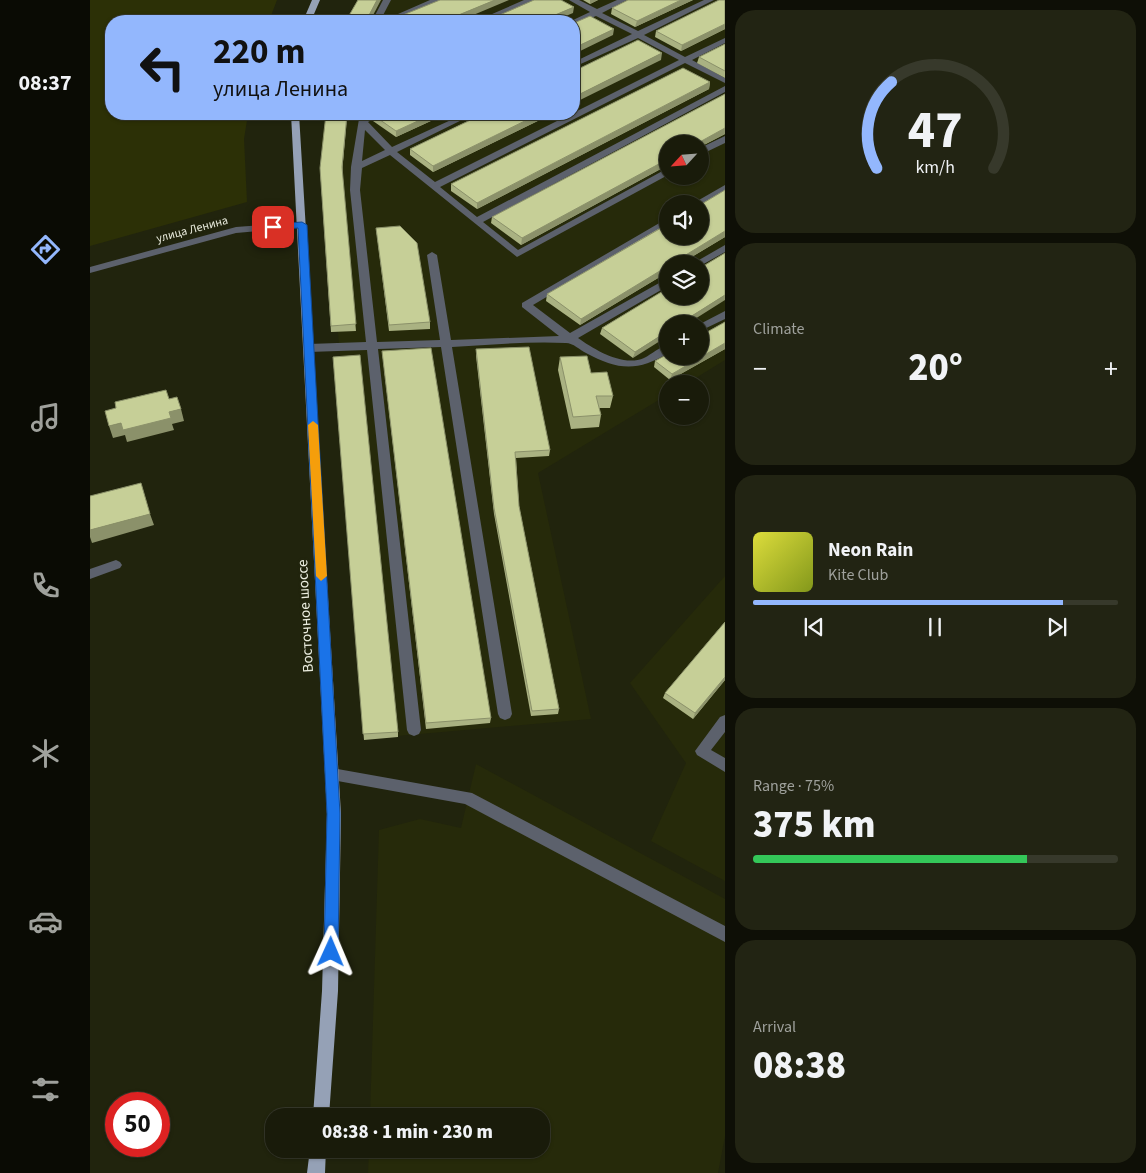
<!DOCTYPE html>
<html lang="en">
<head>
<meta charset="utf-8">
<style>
	:root { --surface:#191b0a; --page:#222413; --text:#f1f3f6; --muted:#9fa19c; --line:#37392b; --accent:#93b7fd }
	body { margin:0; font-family:"Source Sans 3",sans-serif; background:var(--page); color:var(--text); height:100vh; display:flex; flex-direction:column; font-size:19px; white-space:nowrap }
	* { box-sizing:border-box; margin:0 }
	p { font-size:16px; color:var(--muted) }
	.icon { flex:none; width:28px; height:28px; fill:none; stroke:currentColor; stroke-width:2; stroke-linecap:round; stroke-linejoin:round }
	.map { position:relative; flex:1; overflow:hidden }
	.details { display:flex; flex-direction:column; gap:10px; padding:10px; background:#0e0f06; width:421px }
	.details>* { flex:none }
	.top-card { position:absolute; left:15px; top:15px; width:475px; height:105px; border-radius:20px; box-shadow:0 1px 4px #0004,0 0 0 1px var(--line); background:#93b7fd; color:#111; overflow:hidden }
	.needle { width:32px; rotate:244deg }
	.controls { position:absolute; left:569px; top:135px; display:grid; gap:10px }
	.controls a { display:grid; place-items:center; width:50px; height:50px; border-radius:50%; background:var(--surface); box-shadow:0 1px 4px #0004,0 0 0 1px var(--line); font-size:25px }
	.speed { position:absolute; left:15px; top:1092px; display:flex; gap:10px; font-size:25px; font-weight:700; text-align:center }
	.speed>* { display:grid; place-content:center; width:65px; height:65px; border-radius:50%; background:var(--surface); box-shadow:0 1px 4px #0004,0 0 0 1px var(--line); line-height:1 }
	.speed .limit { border:8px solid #d22; background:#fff; color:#111 }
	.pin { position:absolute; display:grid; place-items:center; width:42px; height:42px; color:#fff; margin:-21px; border-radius:10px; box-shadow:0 2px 8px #0006 }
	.me { position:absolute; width:55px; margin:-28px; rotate:1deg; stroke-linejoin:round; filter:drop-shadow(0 0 4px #0008) }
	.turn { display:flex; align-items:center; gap:18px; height:105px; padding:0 25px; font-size:22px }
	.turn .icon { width:65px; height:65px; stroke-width:2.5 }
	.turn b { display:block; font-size:35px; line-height:42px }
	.big { font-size:38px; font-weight:800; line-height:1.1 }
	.details .tile { flex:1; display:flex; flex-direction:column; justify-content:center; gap:8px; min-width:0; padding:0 18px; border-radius:20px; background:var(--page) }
	.details .dial { align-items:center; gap:0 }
	.dial svg { height:130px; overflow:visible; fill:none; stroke:var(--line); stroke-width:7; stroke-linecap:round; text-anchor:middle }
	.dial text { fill:var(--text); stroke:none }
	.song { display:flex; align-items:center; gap:15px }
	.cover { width:60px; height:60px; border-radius:8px; background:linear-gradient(135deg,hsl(60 70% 55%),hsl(70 70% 35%)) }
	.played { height:5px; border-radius:2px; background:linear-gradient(90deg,var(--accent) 85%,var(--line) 85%) }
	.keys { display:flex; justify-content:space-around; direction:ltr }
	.heat { display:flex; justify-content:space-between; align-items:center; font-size:28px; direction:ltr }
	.charge { height:8px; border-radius:4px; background:linear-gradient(90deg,#34c759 75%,var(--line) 0) }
	.trip { position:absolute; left:175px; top:1108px; width:285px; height:50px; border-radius:20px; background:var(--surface); box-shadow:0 1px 4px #0004,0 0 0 1px var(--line); font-weight:800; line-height:50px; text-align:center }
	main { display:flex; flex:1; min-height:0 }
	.dock { display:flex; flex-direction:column; width:90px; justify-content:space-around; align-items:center; background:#0a0b04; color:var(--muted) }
	.dock .icon { width:35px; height:35px }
	.dock .on { color:var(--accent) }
	.dock b { font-size:22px; color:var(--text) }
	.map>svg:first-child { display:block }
	.built { fill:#262a0a; fill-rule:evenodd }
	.green { fill:#2c3006 }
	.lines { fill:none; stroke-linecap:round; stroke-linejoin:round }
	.minor { fill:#5c616c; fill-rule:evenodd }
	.major { fill:#95a1b6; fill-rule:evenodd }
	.wall { fill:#aab282 }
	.shaded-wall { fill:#8b916a }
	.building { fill:#c6cf97; stroke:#8b916a }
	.route { fill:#1a73e8; stroke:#114b97 }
	.slow { fill:#f59e0b }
	.labels { text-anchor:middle; stroke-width:5; stroke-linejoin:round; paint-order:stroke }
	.far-street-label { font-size:12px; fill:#eaecde; stroke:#21240d }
	.street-label { font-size:15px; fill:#eaecde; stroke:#21240d }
</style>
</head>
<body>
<main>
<nav class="dock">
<b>08:37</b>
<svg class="icon on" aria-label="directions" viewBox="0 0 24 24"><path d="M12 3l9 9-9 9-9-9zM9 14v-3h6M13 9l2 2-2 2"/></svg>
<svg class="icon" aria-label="music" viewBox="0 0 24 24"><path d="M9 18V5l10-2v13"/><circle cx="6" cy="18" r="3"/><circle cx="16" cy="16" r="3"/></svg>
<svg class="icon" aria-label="phone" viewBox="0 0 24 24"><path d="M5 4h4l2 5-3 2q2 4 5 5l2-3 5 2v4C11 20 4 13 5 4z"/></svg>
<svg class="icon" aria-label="climate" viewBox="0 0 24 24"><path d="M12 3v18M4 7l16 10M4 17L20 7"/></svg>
<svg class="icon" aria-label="car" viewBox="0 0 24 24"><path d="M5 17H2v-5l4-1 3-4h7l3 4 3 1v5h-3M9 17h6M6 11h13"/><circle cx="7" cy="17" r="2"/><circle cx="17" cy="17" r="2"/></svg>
<svg class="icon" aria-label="filters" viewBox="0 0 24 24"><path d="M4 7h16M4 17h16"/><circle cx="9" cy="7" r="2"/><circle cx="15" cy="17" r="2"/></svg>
</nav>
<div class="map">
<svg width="635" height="1173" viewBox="0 0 635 1173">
	<rect width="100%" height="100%" fill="#21240d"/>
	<!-- built -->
	<path class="built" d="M268,0H635V360L596,384H578L577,395L448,473L501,719L284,738L231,142L236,114H484V21H256ZM578,144H610V176H578ZM578,204H610V236H578ZM578,264H610V296H578ZM578,324H610V356H578Z
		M635,576V881L561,841L596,763L540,683Z
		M386,764L635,899V1136L628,1173H278L279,1149H451V1116H280L289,830L330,819L371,828Z"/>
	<!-- green -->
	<path class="green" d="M0,0H187L179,21H21V114H158L154,139L157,202L0,246Z"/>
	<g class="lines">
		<!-- minor -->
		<path class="minor" d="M293,0H301L290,21H282Z
			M340,0H351L302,21H292Z
			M434,0H445L396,21H386Z
			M479,0H489L507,9L527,0H537L512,13L548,31L614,0H624L554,35L595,57L635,38V43L602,60L635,78V83L595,63L350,187L387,217L635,86V92L393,222L428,250L578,168V175L427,257L300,155L272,168L270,190L287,342L350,340L337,255L342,252L347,255L361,340L469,336L432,307V303L578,218V225L443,305L480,333L578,278V286L488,338C505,350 533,367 554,358C562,354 569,347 578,345V353C548,372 527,370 496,353C490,350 483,343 476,343C438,341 400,345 362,347L422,714L420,718L415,720L410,718L408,714L351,347L288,349L331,730L329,734L324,736L319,734L317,730L277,350L219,352L214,348L219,344L276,342L260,190L261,167L269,119L281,114H292L278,122L302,147L374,114H384L307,152L345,182L589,60L548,38L484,67V62L542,34L506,16L484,25V21H481L500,12ZM275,130L295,150L272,161Z
			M635,136V143L610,155V148Z
			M635,185V192L610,206V204H602Z
			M212,222L217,225L215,227L146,233L0,273V267L146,227Z
			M635,245V252L610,266V264H602Z
			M635,311V319L610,331V324Z
			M26,560L30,562L32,565L30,568L0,579V569Z
			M635,715V732L621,750L635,758V772L607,755L605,751L630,717Z
			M242,768L382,793L635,926V942L375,804L242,780L237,779L235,774L237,769Z"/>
		<!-- major -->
		<path class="major" d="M222,0H230L221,21H213Z
			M201,114H209L251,814L248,991L239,1116H223L232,991L237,814Z
			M220,1149H236L235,1173H217Z"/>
	</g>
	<!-- wall -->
	<path class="wall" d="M493,0H508L500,4Z
		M538,0H603L545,27L521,14L522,8Z
		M635,0V29L591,51L565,37L566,31Z
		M257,19L280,21H258Z
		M635,44V78L607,63L609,57Z
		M620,82L619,89L387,209L361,191V184Z
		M635,94V134L610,147V144H578V165L431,245L401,223L402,217Z
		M257,114L252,172L266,331L241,332L230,168Z
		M356,114L306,137L283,121V115Z
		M393,114H462L343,172L320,155V149Z
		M635,190V237L590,264H578V272L490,325L456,301L457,294Z
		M286,228L340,322V329L299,331Z
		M578,288L543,358L510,334L512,328Z
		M635,322V349L580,380L564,367L565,361Z
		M386,349L460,450L459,456L426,458L429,506L469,709L468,714L441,716L404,514L386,356Z
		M292,351L401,718L400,723L336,729Z
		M243,357L308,732V737L274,740Z
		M470,357L501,373L523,396L520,408H509L511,415L509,427L481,429L468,370Z
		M635,622V680L603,719L573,698L575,693Z"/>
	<!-- shaded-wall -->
	<path class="shaded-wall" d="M287,0H291L280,21H276Z
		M405,0H419L369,21H354Z
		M500,0H508L500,4Z
		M591,0H603L545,27L547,21Z
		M484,7L483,13L464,21H451Z
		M635,24V29L591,51L592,45Z
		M524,29L523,35L484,54V48Z
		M572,53L571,60L484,103V97Z
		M620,82L619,89L387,209V203Z
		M257,114V118L252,173V167Z
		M343,114H356L306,137V131Z
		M449,114H462L343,172V166Z
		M635,128V134L610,147V144H606Z
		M578,159V165L431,245L432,238Z
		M635,231V237L590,264H581Z
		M578,266V272L490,325L491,319Z
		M635,295V300L597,324H589Z
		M578,331V336L543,358L545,352Z
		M635,343V349L580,380L582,374Z
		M91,409L94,421L82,424L84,430L37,442L35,435L23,438L19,426Z
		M60,514L64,525L2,543L0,537V530Z
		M635,677V680L603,719L605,713Z"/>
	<!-- building -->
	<path class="building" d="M268,0H287L276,21L257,19Z
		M350,0H405L354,21H298Z
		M444,0H471L484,7L451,21H396Z
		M538,0H591L547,21L522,8Z
		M629,0H635V24L592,45L566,31Z
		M500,16L524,29L484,48V23Z
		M548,40L572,53L484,97V71Z
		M635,44V71L609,57Z
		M593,68L620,82L387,203L361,184Z
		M635,94V128L606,144H578V159L432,238L402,217Z
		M236,114H257L252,167L266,324L241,326L230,168Z
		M285,114H343L306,131L283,115Z
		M393,114H449L343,166L320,149Z
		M635,190V231L581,264H578V266L491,319L457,294L578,224V236H610V205Z
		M310,226L327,243L340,322L299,325L286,228Z
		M635,253V295L589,324H578V331L545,352L512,328L578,288V296H610V268Z
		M635,322V343L582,374L565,361L578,354V356H610V336Z
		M439,347L460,450L425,452L429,506L469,709L442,711L404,508L386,349Z
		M341,348L401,718L336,723L292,351Z
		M270,355L308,732L273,734L243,357Z
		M497,356L501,373L517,372L523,396H506L511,415L483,417L470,357Z
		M76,390L79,399L87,397L91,409L79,412L81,418L33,430L31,423L19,426L15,411L26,408L25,402Z
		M51,483L60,514L0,530V496Z
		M635,622V677L605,713L575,693Z"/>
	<!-- route -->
	<path class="route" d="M212,222L217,225L250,814L248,952L246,957L241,959L236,957L234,952L237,814L208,228L183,230L178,227L183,224Z"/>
	<!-- slow -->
	<path class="slow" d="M223,421L228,425L237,576L231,581L226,576L218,425Z"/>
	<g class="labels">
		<!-- far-street labels -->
		<g class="far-street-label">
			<text transform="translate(102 229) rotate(-15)" y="4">улица Ленина</text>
		</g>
		<!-- street labels -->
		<g class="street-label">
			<text transform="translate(215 616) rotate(-93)" y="5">Восточное шоссе</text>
		</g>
	</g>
</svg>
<div class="controls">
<a><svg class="needle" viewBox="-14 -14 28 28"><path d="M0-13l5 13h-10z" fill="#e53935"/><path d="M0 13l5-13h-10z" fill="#9fa19c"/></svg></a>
<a><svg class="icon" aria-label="sound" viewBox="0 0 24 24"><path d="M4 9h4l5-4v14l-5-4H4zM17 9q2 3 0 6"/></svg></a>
<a><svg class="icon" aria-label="layers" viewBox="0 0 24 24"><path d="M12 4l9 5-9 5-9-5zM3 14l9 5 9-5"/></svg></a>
<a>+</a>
<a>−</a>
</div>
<div class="speed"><div class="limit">50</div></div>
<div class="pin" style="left:183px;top:227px;background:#d93025"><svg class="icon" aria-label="arrive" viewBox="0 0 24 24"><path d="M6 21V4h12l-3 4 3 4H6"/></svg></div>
<svg class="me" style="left:241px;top:952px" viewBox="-20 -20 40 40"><path d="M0-17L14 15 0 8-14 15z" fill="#1a73e8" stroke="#fff" stroke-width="4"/></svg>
<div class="trip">08:38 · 1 min · 230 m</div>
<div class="top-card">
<div class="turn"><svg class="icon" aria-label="left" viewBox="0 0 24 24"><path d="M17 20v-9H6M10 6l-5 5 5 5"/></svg><div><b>220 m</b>улица Ленина</div></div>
</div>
</div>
<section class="details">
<div class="tile dial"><svg viewBox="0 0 100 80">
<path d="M14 69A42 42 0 1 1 86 69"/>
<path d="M14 69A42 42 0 0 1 23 16" stroke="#93b7fd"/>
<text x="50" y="56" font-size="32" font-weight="700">47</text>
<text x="50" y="72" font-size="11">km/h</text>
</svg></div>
<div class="tile"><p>Climate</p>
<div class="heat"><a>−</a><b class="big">20°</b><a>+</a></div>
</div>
<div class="tile">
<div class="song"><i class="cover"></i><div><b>Neon Rain</b><p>Kite Club</p></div></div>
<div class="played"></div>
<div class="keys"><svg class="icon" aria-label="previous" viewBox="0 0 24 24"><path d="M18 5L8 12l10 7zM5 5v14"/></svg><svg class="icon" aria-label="pause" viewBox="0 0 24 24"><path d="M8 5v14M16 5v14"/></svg><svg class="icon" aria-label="next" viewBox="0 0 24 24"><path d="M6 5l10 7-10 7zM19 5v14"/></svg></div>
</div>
<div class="tile"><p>Range · 75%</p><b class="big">375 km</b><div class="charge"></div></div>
<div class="tile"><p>Arrival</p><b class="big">08:38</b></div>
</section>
</main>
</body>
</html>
